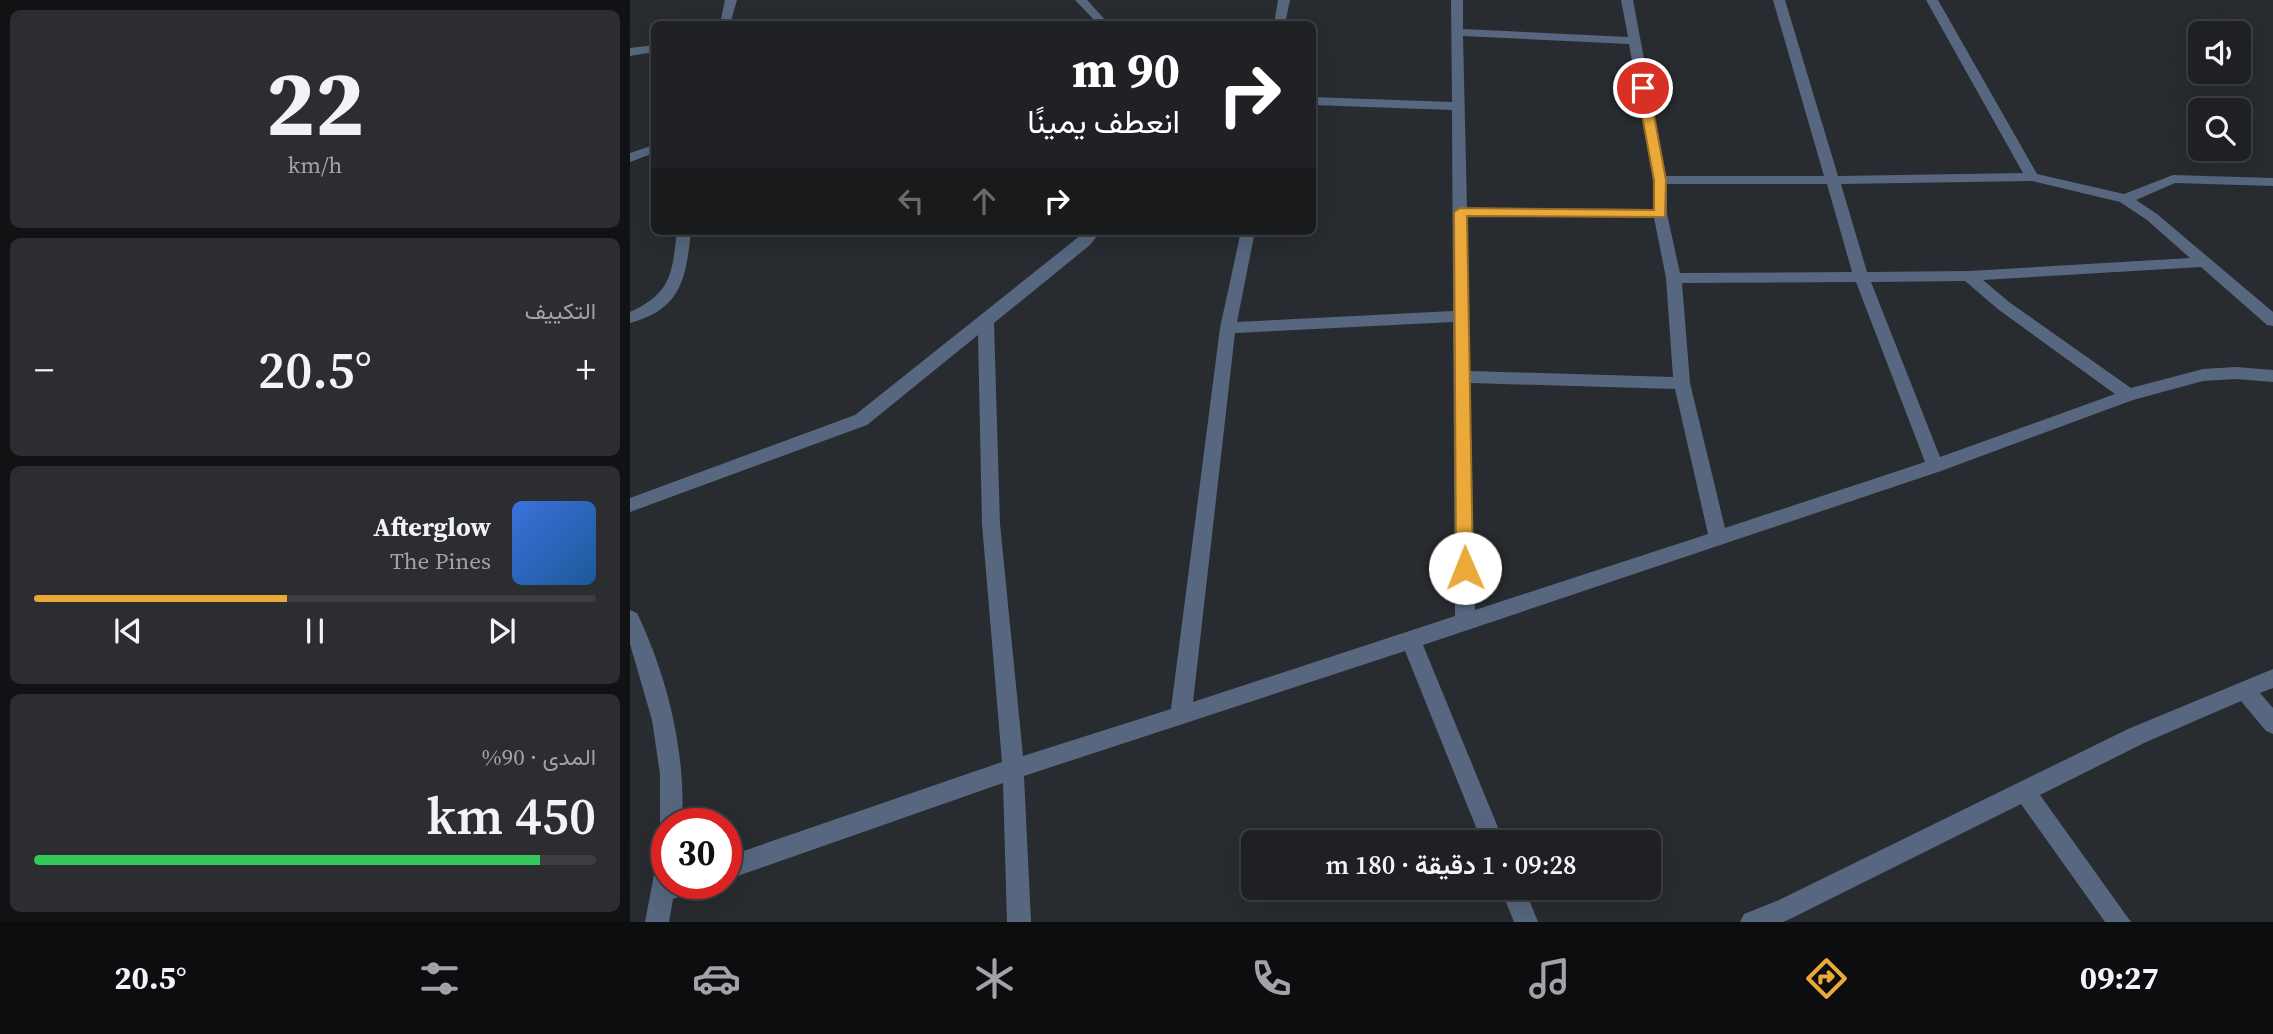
<!DOCTYPE html>
<html lang="ar">
<head>
<meta charset="utf-8">
<style>
	:root { --surface:#1e2023; --page:#2b2d30; --text:#f1f3f6; --muted:#a1a3a6; --line:#3c3e41; --accent:#eba93a }
	body { margin:0; font-family:"Source Serif 4",Vazirmatn,serif; background:var(--page); color:var(--text); direction:rtl; height:100vh; display:flex; flex-direction:column; font-size:26px; white-space:nowrap }
	* { box-sizing:border-box; margin:0 }
	p { font-size:23px; color:var(--muted) }
	.icon { flex:none; width:38px; height:38px; fill:none; stroke:currentColor; stroke-width:2; stroke-linecap:round; stroke-linejoin:round }
	.map { position:relative; flex:1; overflow:hidden; direction:ltr }
	.side { display:flex; flex-direction:column; gap:10px; padding:10px; background:#101213; width:630px }
	.side>* { flex:none }
	.banner { position:absolute; left:21px; top:21px; width:665px; height:214px; border-radius:10px; box-shadow:0 7px 28px #0002,0 0 0 2px var(--line); direction:rtl; background:#202124; color:#fff; overflow:hidden }
	.tools { position:absolute; left:1558px; top:21px; display:grid; gap:14px }
	.tools a { display:grid; place-items:center; width:63px; height:63px; border-radius:10px; background:var(--surface); box-shadow:0 7px 28px #0002,0 0 0 2px var(--line); font-size:35px }
	.speed { position:absolute; left:21px; top:808px; display:flex; gap:14px; font-size:35px; font-weight:700; text-align:center }
	.speed>* { display:grid; place-content:center; width:91px; height:91px; border-radius:50%; background:var(--surface); box-shadow:0 7px 28px #0002,0 0 0 2px var(--line); line-height:1 }
	.speed .limit { border:10px solid #d22; background:#fff; color:#111 }
	.pin { position:absolute; display:grid; place-items:center; width:60px; height:60px; color:#fff; margin:-30px; border:4px solid #fff; border-radius:50%; box-shadow:0 2px 7px #0007 }
	.me { position:absolute; width:77px; margin:-38px; rotate:359deg; stroke-linejoin:round; filter:drop-shadow(0 0 5px #0008) }
	.turn { display:flex; align-items:center; gap:24px; height:147px; padding:0 21px; font-size:32px }
	.turn .icon { width:91px; height:91px; stroke-width:2.5 }
	.turn b { display:block; font-size:49px; line-height:60px }
	.lanes { display:flex; align-items:center; height:66px; padding:0 21px; background:#0003; justify-content:center; gap:35px; direction:ltr }
	.lanes .off { opacity:.35 }
	.big { font-size:52px; font-weight:600; line-height:1.1 }
	.side .tile { flex:1; display:flex; flex-direction:column; justify-content:center; gap:10px; min-width:0; padding:0 24px; border-radius:10px; background:var(--page) }
	.side .dial { align-items:center; gap:0 }
	.dial b { font-size:91px; line-height:1 }
	.song { display:flex; align-items:center; gap:21px }
	.cover { width:84px; height:84px; border-radius:10px; background:linear-gradient(135deg,hsl(220 70% 55%),hsl(210 70% 35%)) }
	.played { height:7px; border-radius:4px; background:linear-gradient(90deg,var(--accent) 45%,var(--line) 45%) }
	.keys { display:flex; justify-content:space-around; direction:ltr }
	.heat { display:flex; justify-content:space-between; align-items:center; font-size:38px; direction:ltr }
	.charge { height:10px; border-radius:5px; background:linear-gradient(90deg,#34c759 90%,var(--line) 0) }
	.trip { position:absolute; left:611px; top:830px; width:420px; height:70px; border-radius:10px; background:var(--surface); box-shadow:0 7px 28px #0002,0 0 0 2px var(--line); font-weight:600; line-height:70px; text-align:center; direction:rtl }
	.menu { display:flex; height:112px; justify-content:space-around; align-items:center; background:#0c0d0e; color:var(--muted) }
	.menu .icon { width:49px; height:49px }
	.menu .on { color:var(--accent) }
	.menu b { font-size:32px; color:var(--text) }
	main { display:flex; flex:1; min-height:0 }
	.map>svg:first-child { display:block }
	.lines { fill:none; stroke-linecap:round; stroke-linejoin:round }
	.minor { fill:#56677f; fill-rule:evenodd }
	.route { fill:#eba93a; stroke:#996e26; stroke-width:2 }
</style>
</head>
<body>
<main>
<div class="map">
<svg width="1643" height="922" viewBox="0 0 1643 922">
	<rect width="100%" height="100%" fill="#282b2f"/>
	<g class="lines">
		<!-- minor -->
		<path class="minor" d="M95,0H107L100,24H90Z
			M445,0H457L479,24H468Z
			M648,0H660L655,24H644Z
			M821,0H833V29L998,37L991,0H1003L1036,176H1194L1143,0H1155L1208,176L1393,173L1296,0H1308L1407,174L1494,194L1543,175L1643,178V186L1545,183L1506,200L1527,214L1643,312V326L1637,325L1571,267L1353,280L1379,302L1501,388L1573,369L1606,367L1643,370V382L1606,379L1573,381L1503,400L1311,471L793,645L874,842H852L775,651L394,776L401,922H377L373,783L96,880V857L372,762L352,524L348,335L237,425L0,512V498L225,415L456,231H471L460,245L364,323L370,524L393,756L541,709L590,328L611,231H625L607,322L823,311L822,110L682,105V97L822,102ZM833,36L999,44L1023,180V209L837,208ZM1402,181L1490,202L1517,220L1560,258L1339,271L1237,272L1211,184ZM1037,184H1197L1222,272L1050,273L1037,214ZM837,216L1024,218L1036,278L1043,377L840,371ZM1335,281L1369,310L1485,394L1310,457L1241,282ZM1226,282L1295,462L1095,528L1060,383L1052,283ZM823,322L825,616L563,702L605,333ZM840,383L1045,389L1078,534L845,610Z
			M24,45V52L0,56V48Z
			M24,145V153L0,162V153Z
			M47,231H61C56,278 52,309 0,323V312C42,293 42,273 47,231Z
			M0,610L7,613C38,678 56,752 52,824H37V833L30,824V774L22,720L0,644Z
			M1643,669V688L1630,693L1643,708V734L1636,731L1611,701L1514,743L1410,795L1501,922H1475L1391,804L1162,918L1153,922H1110L1114,914L1149,900L1498,729Z
			M37,853V884H65L61,892L43,899L39,922H15L26,864L29,856Z
			M870,887H894L908,922H884Z"/>
	</g>
	<!-- route -->
	<path class="route" d="M1013,84L1019,88L1036,180L1035,217L837,216L843,568L841,573H829L826,568L824,212L830,208L1024,210V180L1007,88Z"/>
</svg>
<div class="tools">
<a><svg class="icon" aria-label="sound" viewBox="0 0 24 24"><path d="M4 9h4l5-4v14l-5-4H4zM17 9q2 3 0 6"/></svg></a>
<a><svg class="icon" aria-label="search" viewBox="0 0 24 24"><circle cx="10" cy="10" r="6"/><path d="M15 15l6 6"/></svg></a>
</div>
<div class="speed"><div class="limit">30</div></div>
<div class="pin" style="left:1013px;top:88px;background:#d93025"><svg class="icon" aria-label="arrive" viewBox="0 0 24 24"><path d="M6 21V4h12l-3 4 3 4H6"/></svg></div>
<svg class="me" style="left:835px;top:568px" viewBox="-20 -20 40 40"><circle r="19" fill="#fff"/><path d="M0-13L10 11 0 6-10 11z" fill="#eba93a"/></svg>
<div class="trip">09:28 · 1 دقيقة · 180 m</div>
<div class="banner">
<div class="turn"><svg class="icon" aria-label="right" viewBox="0 0 24 24"><path d="M7 20v-9h11M14 6l5 5-5 5"/></svg><div><b>90 m</b>انعطف يمينًا</div></div>
<div class="lanes"><svg class="icon off" aria-label="left" viewBox="0 0 24 24"><path d="M17 20v-9H6M10 6l-5 5 5 5"/></svg><svg class="icon off" aria-label="ahead" viewBox="0 0 24 24"><path d="M12 20V5M6 11l6-6 6 6"/></svg><svg class="icon" aria-label="right" viewBox="0 0 24 24"><path d="M7 20v-9h11M14 6l5 5-5 5"/></svg></div>
</div>
</div>
<section class="side">
<div class="tile dial"><b>22</b><p>km/h</p></div>
<div class="tile"><p>التكييف</p>
<div class="heat"><a>−</a><b class="big">20.5°</b><a>+</a></div>
</div>
<div class="tile">
<div class="song"><i class="cover"></i><div><b>Afterglow</b><p>The Pines</p></div></div>
<div class="played"></div>
<div class="keys"><svg class="icon" aria-label="previous" viewBox="0 0 24 24"><path d="M18 5L8 12l10 7zM5 5v14"/></svg><svg class="icon" aria-label="pause" viewBox="0 0 24 24"><path d="M8 5v14M16 5v14"/></svg><svg class="icon" aria-label="next" viewBox="0 0 24 24"><path d="M6 5l10 7-10 7zM19 5v14"/></svg></div>
</div>
<div class="tile"><p>المدى · 90%</p><b class="big">450 km</b><div class="charge"></div></div>
</section>
</main>
<nav class="menu">
<b>09:27</b>
<svg class="icon on" aria-label="directions" viewBox="0 0 24 24"><path d="M12 3l9 9-9 9-9-9zM9 14v-3h6M13 9l2 2-2 2"/></svg>
<svg class="icon" aria-label="music" viewBox="0 0 24 24"><path d="M9 18V5l10-2v13"/><circle cx="6" cy="18" r="3"/><circle cx="16" cy="16" r="3"/></svg>
<svg class="icon" aria-label="phone" viewBox="0 0 24 24"><path d="M5 4h4l2 5-3 2q2 4 5 5l2-3 5 2v4C11 20 4 13 5 4z"/></svg>
<svg class="icon" aria-label="climate" viewBox="0 0 24 24"><path d="M12 3v18M4 7l16 10M4 17L20 7"/></svg>
<svg class="icon" aria-label="car" viewBox="0 0 24 24"><path d="M5 17H2v-5l4-1 3-4h7l3 4 3 1v5h-3M9 17h6M6 11h13"/><circle cx="7" cy="17" r="2"/><circle cx="17" cy="17" r="2"/></svg>
<svg class="icon" aria-label="filters" viewBox="0 0 24 24"><path d="M4 7h16M4 17h16"/><circle cx="9" cy="7" r="2"/><circle cx="15" cy="17" r="2"/></svg>
<b>20.5°</b>
</nav>
</body>
</html>
